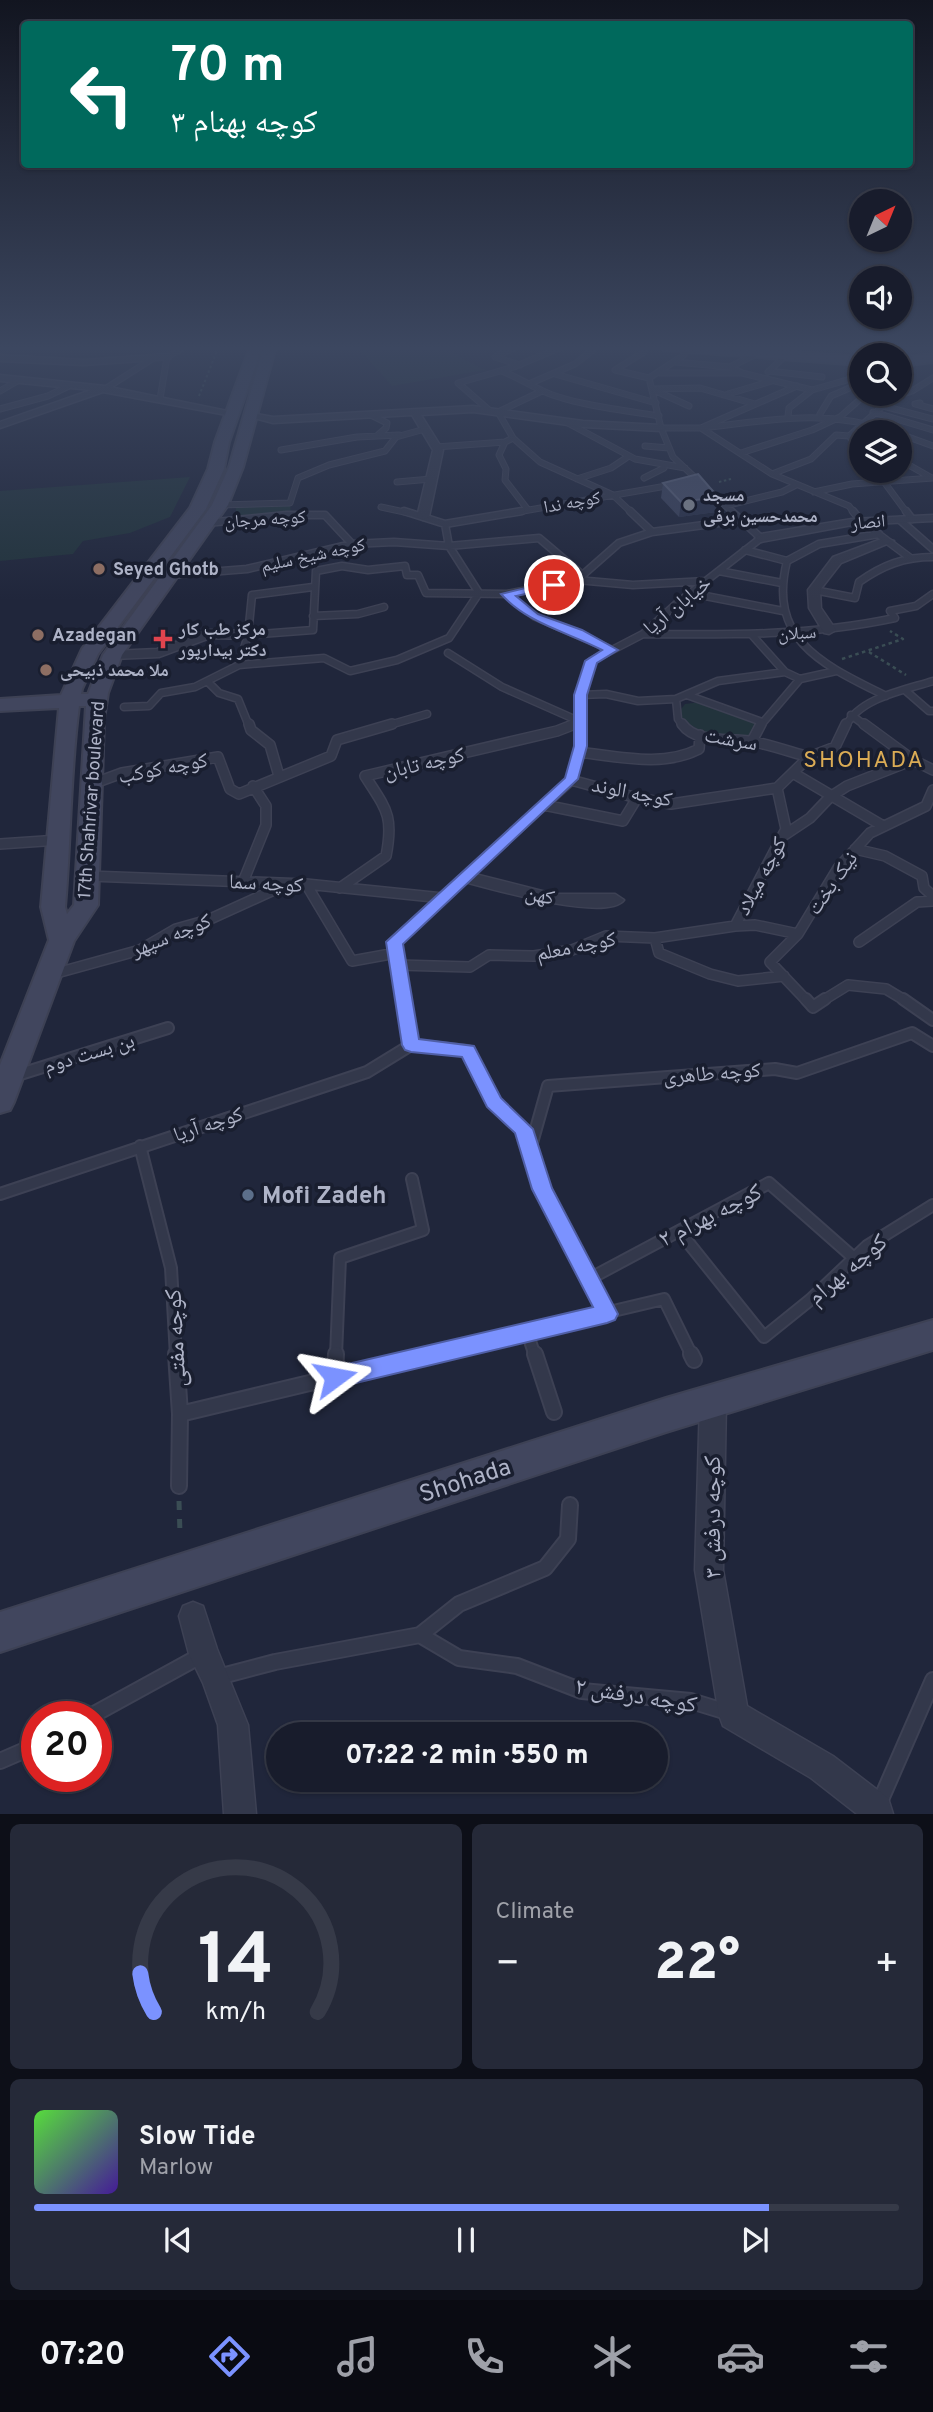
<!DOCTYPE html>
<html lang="en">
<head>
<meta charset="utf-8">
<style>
	:root { --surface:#181c2c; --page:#252938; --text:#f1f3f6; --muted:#9fa1a9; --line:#363a48; --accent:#7b92ff }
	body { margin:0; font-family:Overpass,"Noto Naskh Arabic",sans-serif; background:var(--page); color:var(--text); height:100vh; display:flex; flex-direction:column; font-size:26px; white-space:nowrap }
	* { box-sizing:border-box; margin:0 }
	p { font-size:23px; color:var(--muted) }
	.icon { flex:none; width:38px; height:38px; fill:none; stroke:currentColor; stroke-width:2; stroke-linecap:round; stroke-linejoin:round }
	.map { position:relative; height:1814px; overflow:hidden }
	.side { display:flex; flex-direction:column; gap:10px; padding:10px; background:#0d0f18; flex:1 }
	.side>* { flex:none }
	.hud { position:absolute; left:21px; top:21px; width:892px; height:147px; border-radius:7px; box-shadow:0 2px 5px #0004,0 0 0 2px var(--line); background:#00695c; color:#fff; overflow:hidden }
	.needle { width:46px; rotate:43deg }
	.tools { position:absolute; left:849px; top:189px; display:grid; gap:14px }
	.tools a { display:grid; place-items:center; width:63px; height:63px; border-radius:50%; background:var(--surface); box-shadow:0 2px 5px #0004,0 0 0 2px var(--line); font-size:35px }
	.speed { position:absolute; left:21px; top:1701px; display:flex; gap:14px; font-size:35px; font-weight:700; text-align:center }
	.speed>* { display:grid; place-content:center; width:91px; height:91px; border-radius:50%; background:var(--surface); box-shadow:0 2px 5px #0004,0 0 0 2px var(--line); line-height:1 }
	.speed .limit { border:10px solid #d22; background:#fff; color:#111 }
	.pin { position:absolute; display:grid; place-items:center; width:60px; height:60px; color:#fff; margin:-30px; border:4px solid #fff; border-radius:50%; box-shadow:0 2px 7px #0007 }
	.me { position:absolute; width:77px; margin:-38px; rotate:77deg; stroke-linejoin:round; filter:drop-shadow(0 0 5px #0008) }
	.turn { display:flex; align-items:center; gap:24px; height:147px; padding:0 35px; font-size:32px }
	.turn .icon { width:91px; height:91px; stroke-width:2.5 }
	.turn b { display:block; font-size:49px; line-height:60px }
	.big { font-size:52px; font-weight:800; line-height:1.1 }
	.side .tile { flex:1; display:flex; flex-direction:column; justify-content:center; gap:10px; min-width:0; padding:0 24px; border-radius:10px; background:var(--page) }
	.side .dial { align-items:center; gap:0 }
	.dial svg { height:182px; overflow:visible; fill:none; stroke:var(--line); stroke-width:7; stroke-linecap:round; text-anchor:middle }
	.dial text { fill:var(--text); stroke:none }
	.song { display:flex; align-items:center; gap:21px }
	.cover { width:84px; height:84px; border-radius:10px; background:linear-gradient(135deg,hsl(110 70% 55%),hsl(260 70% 35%)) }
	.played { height:7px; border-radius:4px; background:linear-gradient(90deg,var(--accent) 85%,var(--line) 85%) }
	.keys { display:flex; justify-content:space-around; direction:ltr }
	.heat { display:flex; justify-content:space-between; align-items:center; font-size:38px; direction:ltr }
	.side .tiles { flex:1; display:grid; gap:10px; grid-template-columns:1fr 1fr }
	.tile:last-child { grid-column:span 2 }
	.trip { position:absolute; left:266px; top:1722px; width:402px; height:70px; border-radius:35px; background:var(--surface); box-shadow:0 2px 5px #0004,0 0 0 2px var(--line); font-weight:800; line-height:70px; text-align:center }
	.dock { display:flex; height:112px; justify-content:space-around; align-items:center; background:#0a0b12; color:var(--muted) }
	.dock .icon { width:49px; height:49px }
	.dock .active { color:var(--accent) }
	.dock b { font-size:32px; color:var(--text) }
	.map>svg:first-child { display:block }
	.green { fill:#22333c }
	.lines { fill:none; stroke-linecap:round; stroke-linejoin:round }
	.lane-far4-casing { stroke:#3d4154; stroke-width:7 }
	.lane-far3-casing { stroke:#3d4154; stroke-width:9 }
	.lane-far2-casing { stroke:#3d4154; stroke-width:12 }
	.lane-far1-casing { stroke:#3d4154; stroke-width:14 }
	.lane-casing { stroke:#3d4154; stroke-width:18 }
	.street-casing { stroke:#3d4154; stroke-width:3 }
	.secondary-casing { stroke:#3d4154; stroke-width:4 }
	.path-far2 { stroke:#3a4d54; stroke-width:2; stroke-dasharray:2.5 2.5; stroke-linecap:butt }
	.path-far1 { stroke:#3a4d54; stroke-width:2.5; stroke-dasharray:3.5 3.5; stroke-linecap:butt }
	.path { stroke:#3a4d54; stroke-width:5; stroke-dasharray:9 9; stroke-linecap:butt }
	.lane-far4 { stroke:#33384b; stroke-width:5 }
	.lane-far3 { stroke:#33384b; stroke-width:6 }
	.lane-far2 { stroke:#33384b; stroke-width:9 }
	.lane-far1 { stroke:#33384b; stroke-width:10 }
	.lane { stroke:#33384b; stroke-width:14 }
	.street { fill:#33384b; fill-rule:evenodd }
	.secondary { fill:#41465e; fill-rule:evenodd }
	.wall { fill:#3a415a }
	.shaded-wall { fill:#2a3149 }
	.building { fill:#464d66; stroke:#565d75; stroke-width:2 }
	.route { fill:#7b92ff; stroke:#505fa6; stroke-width:2 }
	.worship-dot { fill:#6b7280; stroke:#191e2f; stroke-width:2.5 }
	.education-dot { fill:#8d6e63; stroke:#191e2f; stroke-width:2.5 }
	.health-dot { fill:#e0444e; stroke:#191e2f; stroke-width:2.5 }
	.service-dot { fill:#5c6f8a; stroke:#191e2f; stroke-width:2.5 }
	.labels { text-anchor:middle; stroke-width:7; stroke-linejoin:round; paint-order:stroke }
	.far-poi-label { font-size:18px; font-weight:bold; fill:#aeb3c7; stroke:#191e2f; text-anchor:start }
	.far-street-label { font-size:18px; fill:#aeb3c7; stroke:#191e2f }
	.street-label { font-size:21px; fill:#aeb3c7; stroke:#191e2f }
	.neighbourhood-label { font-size:23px; letter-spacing:2px; fill:#dbac55; stroke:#191e2f }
	.near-poi-label { font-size:24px; font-weight:bold; fill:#aeb3c7; stroke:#191e2f; text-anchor:start }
	.near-street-label { font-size:24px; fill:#aeb3c7; stroke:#191e2f }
</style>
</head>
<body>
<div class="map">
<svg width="933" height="1814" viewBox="0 0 933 1814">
	<rect width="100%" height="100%" fill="#20263b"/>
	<!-- green -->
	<path class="green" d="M356,346H439L485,370L392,386Z
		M779,346H933V349L835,353Z
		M190,477L170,517L130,533L83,541L73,554L0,561V491Z
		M290,504L291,513L236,517V507Z
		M701,702L759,724L748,738C719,734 698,737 678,713L685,704Z"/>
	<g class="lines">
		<!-- lane-far4 casing -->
		<g class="lane-far4-casing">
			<path id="lane-far4" d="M517,346L495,357L520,365
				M644,352L615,370L649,378
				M684,355L649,378L661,428L673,457L733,513
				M675,362L730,367L742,373L812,390
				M730,367L752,356
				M502,371C516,377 528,384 541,390C568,404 628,411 659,416
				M769,371L822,377
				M768,372L781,360
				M660,373H740
				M555,374L656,403
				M531,383L575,364L598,346
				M105,389L152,359
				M652,389L700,388L755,404
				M0,391L19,380
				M542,391L498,412L513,438L540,462L613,495L632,513
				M656,391L689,406
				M728,394L772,381
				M874,394L892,398
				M160,399L167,357L186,346
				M920,403L915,404L933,409
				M883,406L933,419
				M0,409L48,396L71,385
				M490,411L458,383L514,367L564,346
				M873,412L933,430
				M820,414L831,396L861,383
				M371,415L387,423L386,428L378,435
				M788,416L789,408L812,390L861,376
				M566,422L635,459L685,468
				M661,428H701L797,386
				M701,428L772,474L849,506L854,513
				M701,428C774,420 823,408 895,432
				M900,434L933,446
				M849,436L892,398L912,391L933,378
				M849,436L861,451
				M513,438L505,442L499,455L506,469L505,480L528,510
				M645,446L669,448
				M436,447L505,442
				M281,450L357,437L399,435
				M741,453L812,430L840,417L866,394
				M900,460L930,477
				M876,471L907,513
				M772,474L811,459L836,435L849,436
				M644,478L664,468
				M577,479L611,468L626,458
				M397,482L431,479
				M814,492L852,484L933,478
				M220,505L290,503L298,478L329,465L385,451L396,437L425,429
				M725,506L782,492L796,485
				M381,507L409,513
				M512,513L672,485"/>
		</g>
		<!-- lane-far3 casing -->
		<g class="lane-far3-casing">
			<path id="lane-far3" d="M630,511L652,532
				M853,511L862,522L909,557
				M906,511L912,519
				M900,520L933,549
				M207,523L287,515H325L352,544
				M445,524L522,511
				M879,534L819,544L787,561C767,641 824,665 886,696
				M745,550L787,561
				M719,571L782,583
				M172,575L247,569L352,544L394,542L449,546L539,538L579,572L577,580L633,585L706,581
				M814,590L855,598L859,582C883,565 904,557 933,557
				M690,593L783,611
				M507,594L577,580L619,543L652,532L741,520
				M313,616L358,614L384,607
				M643,634C728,635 811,636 895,618L890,611L916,606L933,594
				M248,635L313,630L316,571L342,566L368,570L405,566L407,575H418L426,593L507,594L534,616L612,650
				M752,635L785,672L800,679
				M448,653L502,687L581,722
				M239,665L248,635L252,595L313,587
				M208,682L219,693L238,699L249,726
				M906,691L929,711H933
				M580,695L606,694L638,701L676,699L718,681L785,672
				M687,695L762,722
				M676,699L678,719L683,726
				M124,707L149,706L161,693L195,687L239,665L324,658L350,671L397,660L449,638L479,593L449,546L445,524L404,511
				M851,715L866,726
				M386,726L427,714
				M571,726L581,722
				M581,726L580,695L591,661L643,634L675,605L761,538L731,511
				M760,726L800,679L836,671
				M846,726C859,698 905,690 933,681"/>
		</g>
		<!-- lane-far2 casing -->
		<g class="lane-far2-casing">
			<path id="lane-far2" d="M249,724L251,730L270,745L279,776
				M682,724C697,745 733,737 755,742C773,746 791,752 809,757
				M864,724L913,760L933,770
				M752,741L761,724
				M578,752C617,756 662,768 699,749L700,735
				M793,773L883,826
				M571,780L637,798L671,804L777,788
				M92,784L122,773L218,757L230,789L239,794L331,756L337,740L392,724
				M544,805L623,821L637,798
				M783,836L810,818L830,797L847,786L913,760
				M0,844L59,840
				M855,849L885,856L922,876L924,888L933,896
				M89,876L306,884L443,898
				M243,882L266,825V806L253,786
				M306,884L352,961L396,953
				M340,888L386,856C394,815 386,809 365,776L557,731L575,724
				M735,926L786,829L777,788L809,757L835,747L846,724
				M655,938L659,953L710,974L738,981L784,976
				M859,942L917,902L933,901
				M398,965L470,967L489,955L534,956L572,950L606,936L655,938L735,926L755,925L798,934
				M53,974L140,950L176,929L208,920L287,884
				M404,1001L394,942L571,780L581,746V724
				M807,1001L770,962L798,934L838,868L870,833L926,806L933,790
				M822,1001L848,985L886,989L906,1001"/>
		</g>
		<!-- lane-far1 casing -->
		<g class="lane-far1-casing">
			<path id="lane-far1" d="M403,999L411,1045
				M806,999L813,1007L825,999
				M903,999L933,1020
				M411,1045L468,1051L494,1102L523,1129L542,1189L607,1314
				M14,1076L168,1028
				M140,1146L171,1268L176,1356
				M530,1150L548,1086L775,1069L797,1073L912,1033L933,1046
				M0,1194L367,1072L411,1045
				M679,1231L764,1337L810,1300L867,1246L933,1205
				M589,1279L769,1183L854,1258
				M527,1332L535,1356
				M336,1356L340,1258L423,1230L412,1179
				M423,1356L664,1299L692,1356"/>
		</g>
		<!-- lane casing -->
		<g class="lane-casing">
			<path id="lane" d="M176,1354L180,1414L179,1486
				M535,1354L554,1412
				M691,1354L694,1360
				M335,1377L336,1354
				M180,1414L431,1354
				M420,1635L459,1658L517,1666L582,1691L691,1701L727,1712
				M218,1677L275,1662L420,1635L459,1604L545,1568L568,1539L570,1505
				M89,1717L202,1655
				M0,1761L37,1745
				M879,1804L933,1680"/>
		</g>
		<!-- street casing -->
		<g class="street-casing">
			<path id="street" d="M167,354L170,355V359L84,365L0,361V355L84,360Z
				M0,375L105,386L237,413L232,416L103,392L0,428V422L91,390L0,381Z
				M473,406L583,421L661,425L666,428L661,431L583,427L473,412L421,415L443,450L429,517L423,520L417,517L433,450L412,415L273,423L246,416L251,413L273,417Z
				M933,515V521L852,525L761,542L755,538L761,534L852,519Z
				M884,538L894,541L841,563L820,590L821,608L836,630L829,634L824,633L809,608L808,590L833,557Z
				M208,630L248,631L255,635L248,639L210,638L159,657L113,659L106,655L113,651L157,649Z
				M467,872L554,894H615L624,900C606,923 488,888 461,881L458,877Z
				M713,1389L722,1393L726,1401L723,1570L747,1706L833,1756L888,1798L893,1814H857L811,1778L723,1726L719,1715L695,1570L700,1401L704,1393Z
				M193,1602L203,1606L217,1649L248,1725L256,1814H224L218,1725L203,1683L189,1654L179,1616L183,1606Z"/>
		</g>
		<!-- secondary casing -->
		<g class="secondary-casing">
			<path id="secondary" d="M264,346H276L243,467L228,505L122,655L108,693L104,719L98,905L74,941L14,1102L10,1110L0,1113V1065L49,940L41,907L59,708L0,711V699L61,695L82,649L190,508L208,469L215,442L249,350L251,347H259L261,350L229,442L224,469L206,509L98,654L82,689L81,694H88L103,655L212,505L229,467ZM79,706H86L74,905L67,914L65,907C71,840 70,772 79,706Z
				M658,346H718L861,357V365L664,350Z
				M933,354V362L900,366V358Z
				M933,1320V1350L666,1432L0,1652V1612L666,1398Z"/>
		</g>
		<!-- path-far2 -->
		<path class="path-far2" d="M199,396L219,346
			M719,482L731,479"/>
		<!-- path-far1 -->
		<path class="path-far1" d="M869,652L906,675
			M842,659L903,639L890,631"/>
		<!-- path -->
		<path class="path" d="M179,1501L180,1534"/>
		<!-- lane-far4 -->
		<use href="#lane-far4" class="lane-far4"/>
		<!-- lane-far3 -->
		<use href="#lane-far3" class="lane-far3"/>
		<!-- lane-far2 -->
		<use href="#lane-far2" class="lane-far2"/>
		<!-- lane-far1 -->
		<use href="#lane-far1" class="lane-far1"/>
		<!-- lane -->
		<use href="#lane" class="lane"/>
		<!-- street -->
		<use href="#street" class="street"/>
		<!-- secondary -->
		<use href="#secondary" class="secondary"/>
	</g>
	<!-- wall -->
	<path class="wall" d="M663,483L716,512L679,517L661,498Z"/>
	<!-- shaded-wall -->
	<path class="shaded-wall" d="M718,497L716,512L679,517L681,502Z"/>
	<!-- building -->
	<path class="building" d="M698,474L718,497L681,502L663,483Z"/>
	<!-- sky -->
	<linearGradient id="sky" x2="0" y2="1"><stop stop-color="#121520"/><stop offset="0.58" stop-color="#3c4760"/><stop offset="1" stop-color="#3c4760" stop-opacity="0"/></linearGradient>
	<rect width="933" height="600" fill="url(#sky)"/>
	<!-- route -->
	<path class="route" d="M554,581L559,585L558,587L516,596L538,614L582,630L618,650L597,663L587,695V746L578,779L403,944L419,1039L474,1046L501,1098L533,1129L552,1188L618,1314L615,1320L607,1323L335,1388L327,1385L324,1377L327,1370L335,1367L593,1307L532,1189L515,1133L487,1107L462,1057L411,1052L405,1050L402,1045L386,942L565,778L574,746V695L585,661L602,650C568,632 528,624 501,594Z"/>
	<!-- markers -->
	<circle class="worship-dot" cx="689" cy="505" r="7"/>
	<g class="education-dot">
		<circle cx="99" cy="569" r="7"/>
		<circle cx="38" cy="635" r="7"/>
		<circle cx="46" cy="670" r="7"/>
	</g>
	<path class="health-dot" d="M159.5 628.5h7v7h7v7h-7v7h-7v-7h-7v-7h7z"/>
	<circle class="service-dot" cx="248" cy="1195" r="7"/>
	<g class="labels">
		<!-- far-poi labels -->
		<g class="far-poi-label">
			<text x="703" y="501">مسجد<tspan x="703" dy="21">محمدحسین برفی</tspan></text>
			<text x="113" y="575">Seyed Ghotb</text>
			<text x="179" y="635">مرکز طب کار<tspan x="179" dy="21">دکتر بیدارپور</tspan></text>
			<text x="52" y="641">Azadegan</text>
			<text x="60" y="676">ملا محمد ذبیحی</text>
		</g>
		<!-- far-street labels -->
		<g class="far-street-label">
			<text transform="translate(572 502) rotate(-10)" y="6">کوچه ندا</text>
			<text transform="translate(265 519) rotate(-4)" y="6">کوچه مرجان</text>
			<text transform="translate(868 522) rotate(-5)" y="6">انصار</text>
			<text transform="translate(313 555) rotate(-12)" y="6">کوچه شیخ سلیم</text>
			<text transform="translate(797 633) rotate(-4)" y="6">سبلان</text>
			<text transform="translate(91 800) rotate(-86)" y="6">17th Shahrivar boulevard</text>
		</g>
		<!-- street labels -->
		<g class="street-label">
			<text transform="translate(677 605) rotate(-39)" y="7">خیابان آریا</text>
			<text transform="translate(731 739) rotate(10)" y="7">سرشت</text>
			<text transform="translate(424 763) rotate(-13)" y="7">کوچه تابان</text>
			<text transform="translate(163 768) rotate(-11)" y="7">کوچه کوکب</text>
			<text transform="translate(632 792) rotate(11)" y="7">کوچه الوند</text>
			<text transform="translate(761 876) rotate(-62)" y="7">کوچه میلاد</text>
			<text transform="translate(266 883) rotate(3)" y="7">کوچه سما</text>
			<text transform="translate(832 883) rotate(-55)" y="7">نیک بخت</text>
			<text transform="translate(540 895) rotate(12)" y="7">کهن</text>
			<text transform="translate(171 935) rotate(-22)" y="7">کوچه سپهر</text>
			<text transform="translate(576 946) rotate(-11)" y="7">کوچه معلم</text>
			<text transform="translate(89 1053) rotate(-17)" y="7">بن بست دوم</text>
			<text transform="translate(712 1073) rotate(-4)" y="7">کوچه طاهری</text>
			<text transform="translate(208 1124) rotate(-18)" y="7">کوچه آریا</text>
		</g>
		<!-- neighbourhood labels -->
		<g class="neighbourhood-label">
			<text x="864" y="767">SHOHADA</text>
		</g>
		<!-- near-poi labels -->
		<g class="near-poi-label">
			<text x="262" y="1203">Mofi Zadeh</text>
		</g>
		<!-- near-street labels -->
		<g class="near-street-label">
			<text transform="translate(710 1215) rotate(-27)" y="8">کوچه بهرام ۲</text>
			<text transform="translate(847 1269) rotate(-40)" y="8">کوچه بهرام</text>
			<text transform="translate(175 1338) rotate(-93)" y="8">کوچه مفتی</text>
			<text transform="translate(465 1480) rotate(-18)" y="8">Shohada</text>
			<text transform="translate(712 1517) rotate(-90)" y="8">کوچه درفش ۳</text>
			<text transform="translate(636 1695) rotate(9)" y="8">کوچه درفش ۲</text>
		</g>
	</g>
</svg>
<div class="tools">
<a><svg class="needle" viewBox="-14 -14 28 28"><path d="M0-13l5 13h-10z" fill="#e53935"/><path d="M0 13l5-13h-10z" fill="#9fa1a9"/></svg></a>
<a><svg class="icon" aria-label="sound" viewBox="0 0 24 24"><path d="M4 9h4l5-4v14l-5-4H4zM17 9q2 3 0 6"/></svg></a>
<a><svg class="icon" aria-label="search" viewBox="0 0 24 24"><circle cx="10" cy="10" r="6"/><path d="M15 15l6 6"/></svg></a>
<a><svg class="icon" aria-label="layers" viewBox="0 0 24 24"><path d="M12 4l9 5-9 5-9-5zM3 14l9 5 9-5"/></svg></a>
</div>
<div class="speed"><div class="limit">20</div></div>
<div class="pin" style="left:554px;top:585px;background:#d93025"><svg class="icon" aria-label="arrive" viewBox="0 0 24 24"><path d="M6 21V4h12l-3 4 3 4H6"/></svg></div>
<svg class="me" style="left:335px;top:1377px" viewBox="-20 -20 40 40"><path d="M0-17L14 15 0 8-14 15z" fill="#7b92ff" stroke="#fff" stroke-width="4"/></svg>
<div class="trip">07:22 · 2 min · 550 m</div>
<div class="hud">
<div class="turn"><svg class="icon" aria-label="left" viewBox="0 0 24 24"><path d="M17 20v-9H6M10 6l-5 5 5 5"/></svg><div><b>70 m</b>کوچه بهنام ۳</div></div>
</div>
</div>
<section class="side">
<div class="tiles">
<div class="tile dial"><svg viewBox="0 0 100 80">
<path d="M14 69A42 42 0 1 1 86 69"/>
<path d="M14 69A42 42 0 0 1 8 52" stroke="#7b92ff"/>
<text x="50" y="56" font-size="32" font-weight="700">14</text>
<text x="50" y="72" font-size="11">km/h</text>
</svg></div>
<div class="tile"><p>Climate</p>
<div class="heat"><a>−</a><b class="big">22°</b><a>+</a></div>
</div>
<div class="tile">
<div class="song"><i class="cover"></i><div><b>Slow Tide</b><p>Marlow</p></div></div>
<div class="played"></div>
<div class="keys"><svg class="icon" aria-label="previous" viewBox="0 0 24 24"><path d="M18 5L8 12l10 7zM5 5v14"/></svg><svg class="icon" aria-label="pause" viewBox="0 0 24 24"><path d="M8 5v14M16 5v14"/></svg><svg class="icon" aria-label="next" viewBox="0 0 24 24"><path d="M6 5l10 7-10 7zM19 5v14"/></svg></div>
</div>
</div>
</section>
<nav class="dock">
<b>07:20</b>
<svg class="icon active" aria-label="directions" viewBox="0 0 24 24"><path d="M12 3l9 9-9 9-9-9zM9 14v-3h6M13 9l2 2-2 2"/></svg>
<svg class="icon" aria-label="music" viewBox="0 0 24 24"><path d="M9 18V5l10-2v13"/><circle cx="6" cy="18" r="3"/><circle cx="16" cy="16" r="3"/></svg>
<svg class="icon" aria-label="phone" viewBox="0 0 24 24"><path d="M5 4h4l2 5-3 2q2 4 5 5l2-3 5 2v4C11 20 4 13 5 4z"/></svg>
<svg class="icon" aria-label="climate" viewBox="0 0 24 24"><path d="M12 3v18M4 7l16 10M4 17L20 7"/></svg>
<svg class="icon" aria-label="car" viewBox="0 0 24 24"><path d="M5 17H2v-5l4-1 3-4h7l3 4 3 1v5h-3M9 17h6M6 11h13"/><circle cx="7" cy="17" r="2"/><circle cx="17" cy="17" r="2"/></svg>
<svg class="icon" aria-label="filters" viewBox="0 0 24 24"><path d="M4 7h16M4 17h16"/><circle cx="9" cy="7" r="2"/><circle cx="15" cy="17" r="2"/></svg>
</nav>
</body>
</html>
